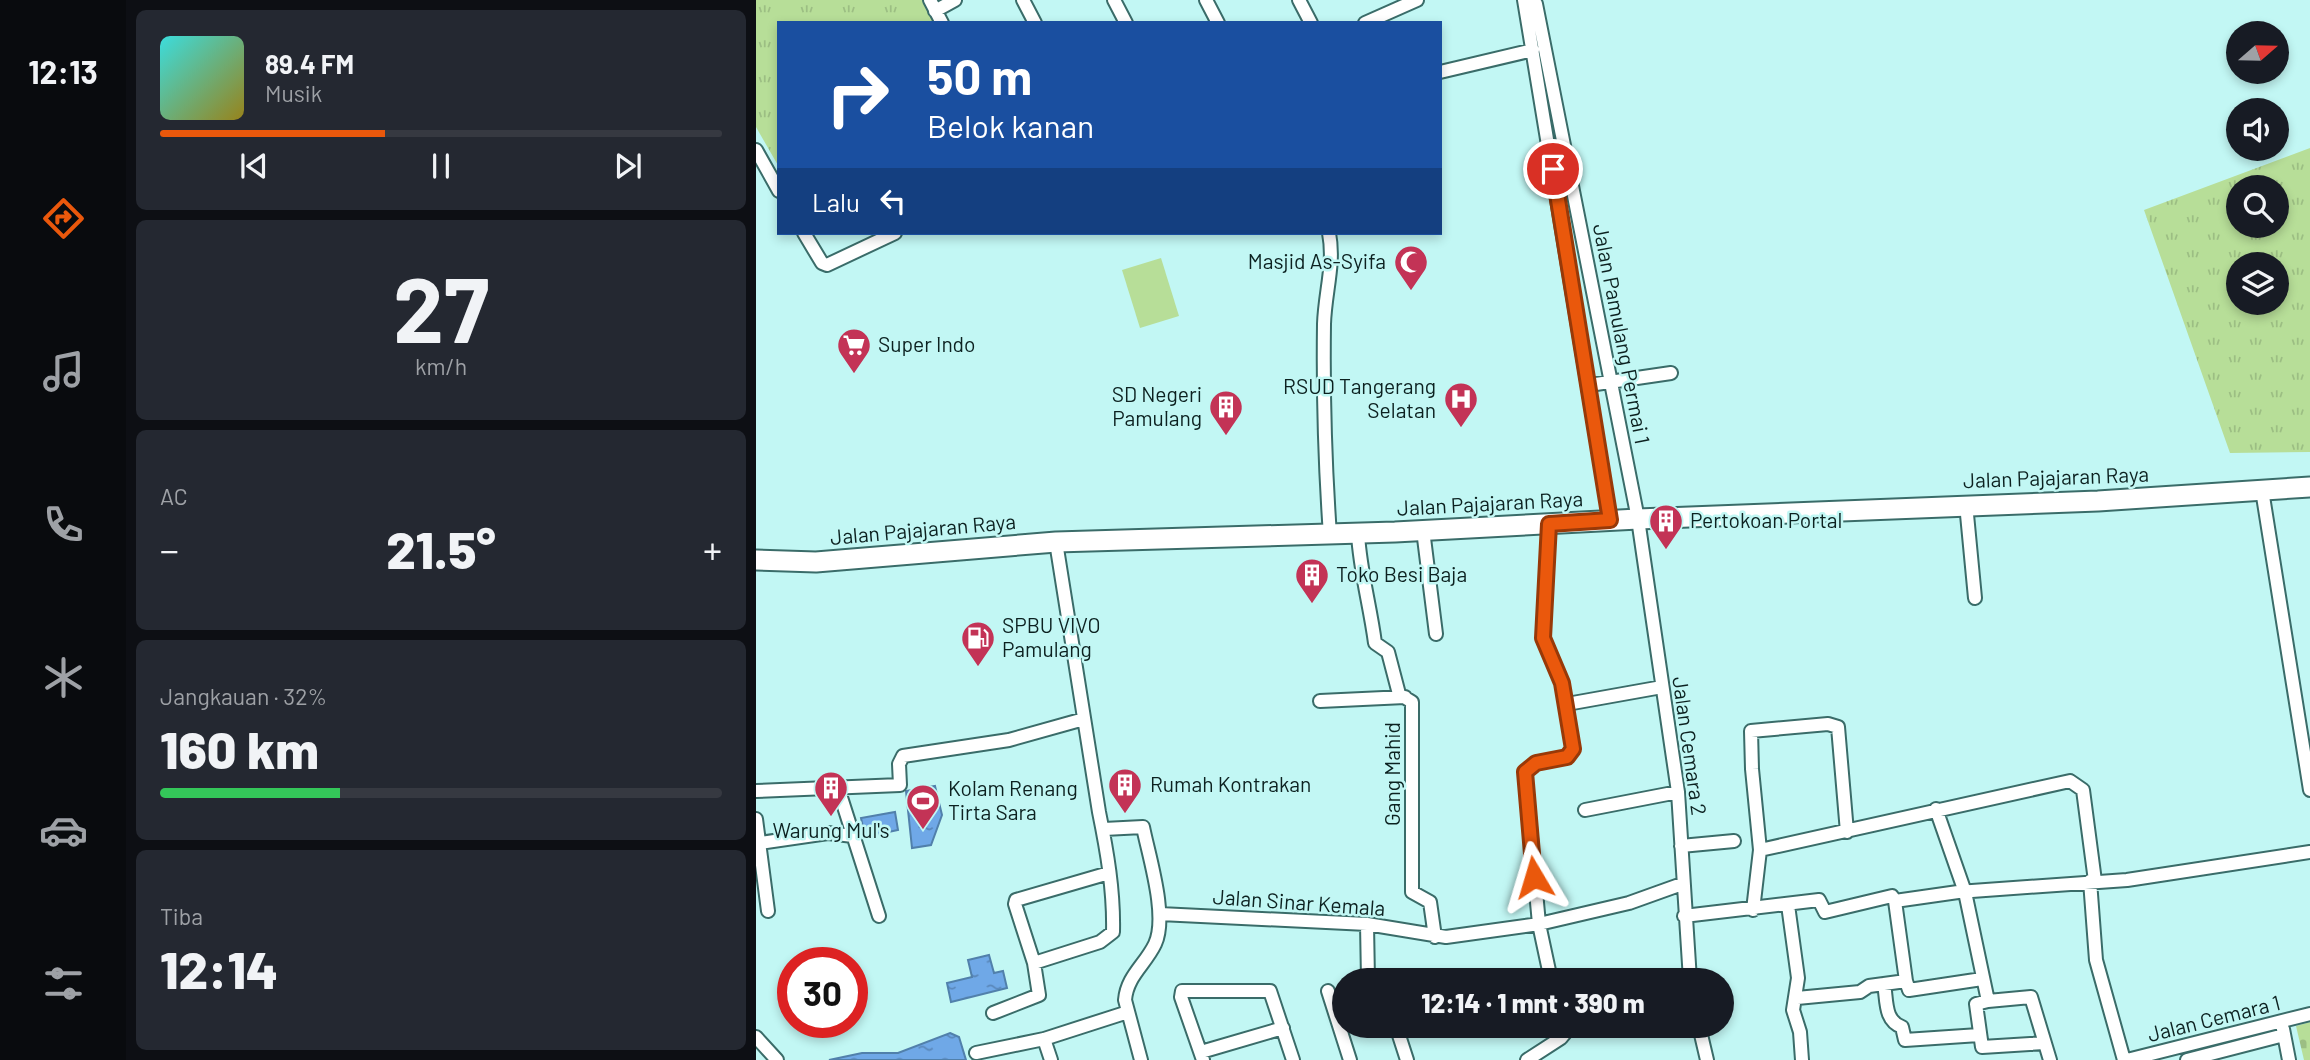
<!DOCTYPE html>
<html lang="id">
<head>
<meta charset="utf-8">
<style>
	:root { --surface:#171b24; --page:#242831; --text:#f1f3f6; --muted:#9ea1a6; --line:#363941; --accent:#ea580c }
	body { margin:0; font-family:Barlow,sans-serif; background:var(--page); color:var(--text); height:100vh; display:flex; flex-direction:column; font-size:26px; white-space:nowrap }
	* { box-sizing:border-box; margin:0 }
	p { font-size:23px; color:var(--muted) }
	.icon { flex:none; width:38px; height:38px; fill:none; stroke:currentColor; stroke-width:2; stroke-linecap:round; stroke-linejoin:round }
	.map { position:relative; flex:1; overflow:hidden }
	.panel { display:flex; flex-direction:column; gap:10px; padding:10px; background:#0d0f14; width:630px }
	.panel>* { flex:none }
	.banner { position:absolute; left:21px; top:21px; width:665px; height:214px; border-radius:0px; box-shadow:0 4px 10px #0003; background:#1a4fa0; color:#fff; overflow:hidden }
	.needle { width:46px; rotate:70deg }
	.fabs { position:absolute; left:1470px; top:21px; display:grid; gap:14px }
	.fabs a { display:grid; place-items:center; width:63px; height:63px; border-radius:50%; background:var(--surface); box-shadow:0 4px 10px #0003; font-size:35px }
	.speed { position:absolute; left:21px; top:947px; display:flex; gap:14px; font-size:35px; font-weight:700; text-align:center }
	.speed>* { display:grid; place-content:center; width:91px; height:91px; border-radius:50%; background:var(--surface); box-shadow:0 4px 10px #0003; line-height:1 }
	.speed .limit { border:10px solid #d22; background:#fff; color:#111 }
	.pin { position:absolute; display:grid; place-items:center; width:60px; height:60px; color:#fff; margin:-30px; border:4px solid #fff; border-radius:50%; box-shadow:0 2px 7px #0007 }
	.me { position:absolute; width:77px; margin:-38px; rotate:353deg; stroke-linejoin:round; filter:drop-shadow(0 0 5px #0008) }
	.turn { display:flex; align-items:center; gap:24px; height:147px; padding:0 35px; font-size:32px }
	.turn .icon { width:91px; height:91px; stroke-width:2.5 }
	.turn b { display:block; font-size:49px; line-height:60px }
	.then { display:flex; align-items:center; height:66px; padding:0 35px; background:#0003; gap:14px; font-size:26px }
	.big { font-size:52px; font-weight:800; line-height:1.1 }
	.panel .widget { flex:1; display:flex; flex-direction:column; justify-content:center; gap:10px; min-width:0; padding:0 24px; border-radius:10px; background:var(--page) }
	.panel .dial { align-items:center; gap:0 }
	.dial b { font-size:91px; line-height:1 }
	.song { display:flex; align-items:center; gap:21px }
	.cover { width:84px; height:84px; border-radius:10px; background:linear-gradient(135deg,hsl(180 70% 55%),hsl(50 70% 35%)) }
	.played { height:7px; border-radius:4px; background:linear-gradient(90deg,var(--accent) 40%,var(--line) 40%) }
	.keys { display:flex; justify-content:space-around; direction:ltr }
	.heat { display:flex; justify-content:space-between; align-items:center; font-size:38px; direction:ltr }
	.charge { height:10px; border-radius:5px; background:linear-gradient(90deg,#34c759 32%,var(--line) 0) }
	.trip { position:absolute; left:576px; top:968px; width:402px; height:70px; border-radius:35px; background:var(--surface); box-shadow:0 4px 10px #0003; font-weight:800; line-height:70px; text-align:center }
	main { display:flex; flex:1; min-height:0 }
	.menu { display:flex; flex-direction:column; width:126px; justify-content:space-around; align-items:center; background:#090b0e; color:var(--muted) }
	.menu .icon { width:49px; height:49px }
	.menu .selected { color:var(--accent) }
	.menu b { font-size:32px; color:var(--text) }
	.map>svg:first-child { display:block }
	.grass { fill:url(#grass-tufts); fill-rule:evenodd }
	.cemetery { fill:url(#cemetery-stones) }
	.garden { fill:#b7de98 }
	.water { fill:url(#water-ripples); stroke:#5180ab; stroke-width:2 }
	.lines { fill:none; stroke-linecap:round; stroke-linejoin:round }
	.minor-casing { stroke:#3a6c69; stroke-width:16 }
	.primary-casing { stroke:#3a6c69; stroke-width:23 }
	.minor { stroke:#fff; stroke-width:12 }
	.primary { stroke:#fff; stroke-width:19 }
	.route-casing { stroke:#983908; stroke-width:18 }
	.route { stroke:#ea580c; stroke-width:12 }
	.labels { text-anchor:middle; stroke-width:5; stroke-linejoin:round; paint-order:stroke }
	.poi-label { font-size:21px; fill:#0c2120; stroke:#c2f7f4; text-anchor:start }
	.street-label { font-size:21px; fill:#0c2120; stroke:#c2f7f4 }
</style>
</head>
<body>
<main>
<nav class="menu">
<b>12:13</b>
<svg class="icon selected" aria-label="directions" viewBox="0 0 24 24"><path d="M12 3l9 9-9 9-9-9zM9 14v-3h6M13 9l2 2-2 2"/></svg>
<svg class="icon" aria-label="music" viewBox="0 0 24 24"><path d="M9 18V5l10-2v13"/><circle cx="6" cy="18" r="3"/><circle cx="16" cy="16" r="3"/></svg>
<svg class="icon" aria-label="phone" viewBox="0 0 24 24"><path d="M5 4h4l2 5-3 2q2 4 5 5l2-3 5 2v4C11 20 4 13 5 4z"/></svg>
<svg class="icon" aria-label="climate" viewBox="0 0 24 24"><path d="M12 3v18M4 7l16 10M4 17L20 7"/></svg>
<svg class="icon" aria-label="car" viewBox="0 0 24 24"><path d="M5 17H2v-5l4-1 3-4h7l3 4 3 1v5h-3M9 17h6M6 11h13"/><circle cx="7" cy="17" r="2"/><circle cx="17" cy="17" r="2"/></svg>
<svg class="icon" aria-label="filters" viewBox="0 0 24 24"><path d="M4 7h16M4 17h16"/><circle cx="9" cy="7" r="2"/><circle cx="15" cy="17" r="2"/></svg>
</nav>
<section class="panel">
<div class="widget">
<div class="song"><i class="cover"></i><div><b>89.4 FM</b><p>Musik</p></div></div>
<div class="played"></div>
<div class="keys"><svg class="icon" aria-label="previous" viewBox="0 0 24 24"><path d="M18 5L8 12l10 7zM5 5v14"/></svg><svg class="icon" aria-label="pause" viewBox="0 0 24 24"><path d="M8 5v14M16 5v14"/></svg><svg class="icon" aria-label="next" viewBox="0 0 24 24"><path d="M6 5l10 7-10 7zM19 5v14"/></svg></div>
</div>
<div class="widget dial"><b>27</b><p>km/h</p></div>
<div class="widget"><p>AC</p>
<div class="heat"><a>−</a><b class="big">21.5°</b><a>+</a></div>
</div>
<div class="widget"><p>Jangkauan · 32%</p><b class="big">160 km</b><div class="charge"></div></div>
<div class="widget"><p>Tiba</p><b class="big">12:14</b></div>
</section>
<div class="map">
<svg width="1554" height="1060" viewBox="0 0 1554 1060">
	<defs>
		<pattern id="grass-tufts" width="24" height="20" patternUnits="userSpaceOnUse" patternTransform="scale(1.75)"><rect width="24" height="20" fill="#b7de98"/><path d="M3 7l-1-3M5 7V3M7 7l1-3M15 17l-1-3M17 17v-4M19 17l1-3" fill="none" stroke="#9cbe83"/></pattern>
		<pattern id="cemetery-stones" width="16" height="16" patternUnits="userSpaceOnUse" patternTransform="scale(1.75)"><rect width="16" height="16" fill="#b7de98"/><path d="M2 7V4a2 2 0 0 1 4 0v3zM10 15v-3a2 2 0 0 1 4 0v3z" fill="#9cbe83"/></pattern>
		<pattern id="water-ripples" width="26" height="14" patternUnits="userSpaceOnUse" patternTransform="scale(1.75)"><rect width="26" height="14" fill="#6fa8e7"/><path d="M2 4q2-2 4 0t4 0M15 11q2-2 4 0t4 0" fill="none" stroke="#5a88bb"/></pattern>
	</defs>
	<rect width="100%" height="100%" fill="#c2f7f4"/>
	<!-- grass -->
	<path class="grass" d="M0,0H172L184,23H23V167L0,127Z
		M1554,148V452L1474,453L1388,210ZM1482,187H1521V226H1482ZM1482,264H1521V303H1482Z"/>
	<!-- cemetery -->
	<path class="cemetery" d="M1554,1022V1060H1548L1540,1026Z"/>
	<!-- garden -->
	<path class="garden" d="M405,258L423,316L384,328L366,270Z"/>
	<!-- water -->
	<path class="water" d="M179,786L186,815L175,845L156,848L150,791Z
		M139,812L142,830L109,837L105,818Z
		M233,955L238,973L247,971L251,988L195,1002L191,983L216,977L212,960Z
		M194,1033L203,1037L210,1060H73L106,1053H142Z"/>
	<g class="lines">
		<!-- minor casing -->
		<g class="minor-casing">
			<path id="minor" d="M174,0L186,23
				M267,0L279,23
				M358,0L370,23
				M450,0L462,23
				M543,0L555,23
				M768,0L854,520
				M769,2L780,4L882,519L922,792L934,980
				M179,11L199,0
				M609,23L661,0
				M684,72L777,50
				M0,150L23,191
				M48,233L66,263L71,265L139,233
				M573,233C579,264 569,292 568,324C567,395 569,464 574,535
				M833,385L915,373
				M1506,490L1554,790
				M1210,504L1219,598
				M793,524L787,638L806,683L817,749L811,757L780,763L769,772L783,924L795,980
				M667,530L680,634
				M602,534C604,571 614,605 619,643L632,652L643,694L656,702V892L674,902L679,937
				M300,542L343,812C351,851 358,891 357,932L344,942L278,963L259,904L260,900L353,873
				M564,701L649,697
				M811,704L906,687
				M82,788L123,916
				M0,791L144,785L143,764L147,756L253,740L328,719
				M1180,809L1209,892L1232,1001L1275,997L1294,1060
				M829,810L922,792
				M0,819L12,911
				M348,829L387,827C393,857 412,916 399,944C389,965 371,976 369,1000L385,1060
				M4,843L72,833L97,836
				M925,846L978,841
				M1004,850L1314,781L1327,790L1339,881
				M1334,881L1340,960L1368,1060
				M1139,901L1150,981
				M1032,905L1042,978L1037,1010L1044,1032L1046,1060
				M997,910L1004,850L996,769L995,731L1072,724L1082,727L1091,832
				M404,914L611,924L690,937L783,924L873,903L926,884
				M928,916L1063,900L1069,912L1136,896L1139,901L1202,892L1371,880L1554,852
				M611,924L612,980
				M1128,984C1131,1000 1128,1021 1146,1027L1149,1040L1223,1035
				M572,991L594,1060
				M1041,998L1104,992L1113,986L1150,981L1153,990L1226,979
				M1232,1001L1220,1004L1226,1047L1288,1043
				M237,1013L283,995L278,963
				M640,1026L651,1060
				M943,1026L951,1060
				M1527,1029L1533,1060
				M0,1037L21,1060
				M288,1039L295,1060
				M445,1052L527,1028
				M220,1053L288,1039L372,1012
				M447,1060L425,997L426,991H514L537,1060
				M771,1060L805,1038L815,1026
				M1371,1060L1554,1014
				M1431,1060L1528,1035"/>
		</g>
		<!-- primary casing -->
		<g class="primary-casing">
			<path id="primary" d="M0,560L60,562L300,542L639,532L882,519L1342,501L1554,487"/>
		</g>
		<!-- minor -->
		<use href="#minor" class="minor"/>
		<!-- primary -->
		<use href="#primary" class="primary"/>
	</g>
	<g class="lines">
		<!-- route casing -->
		<g class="route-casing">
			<path id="route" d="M778,877L769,772L780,763L811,757L817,749L806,683L787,638L793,524L854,520L797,169"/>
		</g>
		<!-- route -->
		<use href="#route" class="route"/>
	</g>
	<!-- icons -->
	<defs>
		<g id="mosque-pin" transform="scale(1.75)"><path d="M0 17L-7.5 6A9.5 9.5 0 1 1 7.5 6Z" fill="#c33356" stroke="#c2f7f4"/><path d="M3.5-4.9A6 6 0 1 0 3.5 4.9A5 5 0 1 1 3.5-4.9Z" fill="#fff"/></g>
		<g id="supermarket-pin" transform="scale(1.75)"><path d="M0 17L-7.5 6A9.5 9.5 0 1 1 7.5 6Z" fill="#c33356" stroke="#c2f7f4"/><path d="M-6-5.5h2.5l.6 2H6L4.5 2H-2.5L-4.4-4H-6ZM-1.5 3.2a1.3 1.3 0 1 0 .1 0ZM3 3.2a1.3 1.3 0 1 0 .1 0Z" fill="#fff"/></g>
		<g id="hospital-pin" transform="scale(1.75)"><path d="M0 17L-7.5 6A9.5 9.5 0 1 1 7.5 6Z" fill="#c33356" stroke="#c2f7f4"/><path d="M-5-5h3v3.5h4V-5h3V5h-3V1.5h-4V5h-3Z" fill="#fff"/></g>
		<g id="building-pin" transform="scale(1.75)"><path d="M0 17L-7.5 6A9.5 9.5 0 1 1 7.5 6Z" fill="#c33356" stroke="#c2f7f4"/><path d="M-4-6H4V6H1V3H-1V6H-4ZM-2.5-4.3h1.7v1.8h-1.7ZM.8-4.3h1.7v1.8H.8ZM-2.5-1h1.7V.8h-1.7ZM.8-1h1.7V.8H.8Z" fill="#fff"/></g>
		<g id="fuel-pin" transform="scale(1.75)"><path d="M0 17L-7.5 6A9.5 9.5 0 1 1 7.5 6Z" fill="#c33356" stroke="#c2f7f4"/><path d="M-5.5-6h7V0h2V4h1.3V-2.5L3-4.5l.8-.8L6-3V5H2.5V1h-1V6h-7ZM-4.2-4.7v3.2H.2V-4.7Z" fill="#fff"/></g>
		<g id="stadium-pin" transform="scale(1.75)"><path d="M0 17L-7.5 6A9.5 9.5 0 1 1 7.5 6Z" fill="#c33356" stroke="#c2f7f4"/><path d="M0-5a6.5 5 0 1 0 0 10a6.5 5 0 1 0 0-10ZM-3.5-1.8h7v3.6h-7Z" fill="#fff"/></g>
	</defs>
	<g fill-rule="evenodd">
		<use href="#mosque-pin" x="655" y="262"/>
		<use href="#supermarket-pin" x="98" y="345"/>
		<use href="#hospital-pin" x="705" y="399"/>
		<use href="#building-pin" x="470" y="407"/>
		<use href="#building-pin" x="910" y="521"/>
		<use href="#building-pin" x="556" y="575"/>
		<use href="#fuel-pin" x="222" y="638"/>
		<use href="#building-pin" x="369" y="785"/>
		<use href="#building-pin" x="75" y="788"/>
		<use href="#stadium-pin" x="167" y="801"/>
	</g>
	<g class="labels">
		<!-- poi labels -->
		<g class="poi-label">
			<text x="630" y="269" text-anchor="end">Masjid As-Syifa</text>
			<text x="122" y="352">Super Indo</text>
			<text x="680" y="394" text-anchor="end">RSUD Tangerang<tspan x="680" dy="24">Selatan</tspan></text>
			<text x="446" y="402" text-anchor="end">SD Negeri<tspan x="446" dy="24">Pamulang</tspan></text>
			<text x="934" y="528">Pertokoan Portal</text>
			<text x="580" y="582">Toko Besi Baja</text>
			<text x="246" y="633">SPBU VIVO<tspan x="246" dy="24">Pamulang</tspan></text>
			<text x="394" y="792">Rumah Kontrakan</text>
			<text x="192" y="796">Kolam Renang<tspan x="192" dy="24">Tirta Sara</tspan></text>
			<text x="75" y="838" text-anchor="middle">Warung Mul's</text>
		</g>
		<!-- street labels -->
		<g class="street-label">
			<text transform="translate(865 334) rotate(79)" y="7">Jalan Pamulang Permai 1</text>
			<text transform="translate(1300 478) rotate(-2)" y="7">Jalan Pajajaran Raya</text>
			<text transform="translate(734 504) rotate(-3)" y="7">Jalan Pajajaran Raya</text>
			<text transform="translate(167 530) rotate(-5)" y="7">Jalan Pajajaran Raya</text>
			<text transform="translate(933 746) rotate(82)" y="7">Jalan Cemara 2</text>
			<text transform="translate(637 774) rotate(-90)" y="7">Gang Mahid</text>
			<text transform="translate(543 903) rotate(4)" y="7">Jalan Sinar Kemala</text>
			<text transform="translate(1458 1019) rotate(-14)" y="7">Jalan Cemara 1</text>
		</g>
	</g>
</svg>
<div class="fabs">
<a><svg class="needle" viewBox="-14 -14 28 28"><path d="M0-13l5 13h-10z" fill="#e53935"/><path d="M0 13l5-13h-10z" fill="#9ea1a6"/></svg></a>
<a><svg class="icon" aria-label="sound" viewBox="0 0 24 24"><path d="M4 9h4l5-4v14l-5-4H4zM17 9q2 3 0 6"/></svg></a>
<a><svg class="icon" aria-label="search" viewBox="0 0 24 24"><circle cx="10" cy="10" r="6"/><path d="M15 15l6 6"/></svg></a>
<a><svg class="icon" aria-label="layers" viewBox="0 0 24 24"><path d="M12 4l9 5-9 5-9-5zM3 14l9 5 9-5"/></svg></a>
</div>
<div class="speed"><div class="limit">30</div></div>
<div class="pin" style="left:797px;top:169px;background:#d93025"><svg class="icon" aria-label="arrive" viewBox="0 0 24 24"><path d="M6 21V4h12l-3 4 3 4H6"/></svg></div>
<svg class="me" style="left:778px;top:877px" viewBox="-20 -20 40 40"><path d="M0-17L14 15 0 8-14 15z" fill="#ea580c" stroke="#fff" stroke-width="4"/></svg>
<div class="trip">12:14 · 1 mnt · 390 m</div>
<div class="banner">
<div class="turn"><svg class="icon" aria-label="right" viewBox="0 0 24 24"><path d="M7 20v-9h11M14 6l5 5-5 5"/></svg><div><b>50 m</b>Belok kanan</div></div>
<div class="then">Lalu<svg class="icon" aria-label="left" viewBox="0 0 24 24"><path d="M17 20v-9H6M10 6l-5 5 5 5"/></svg></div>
</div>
</div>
</main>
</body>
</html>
